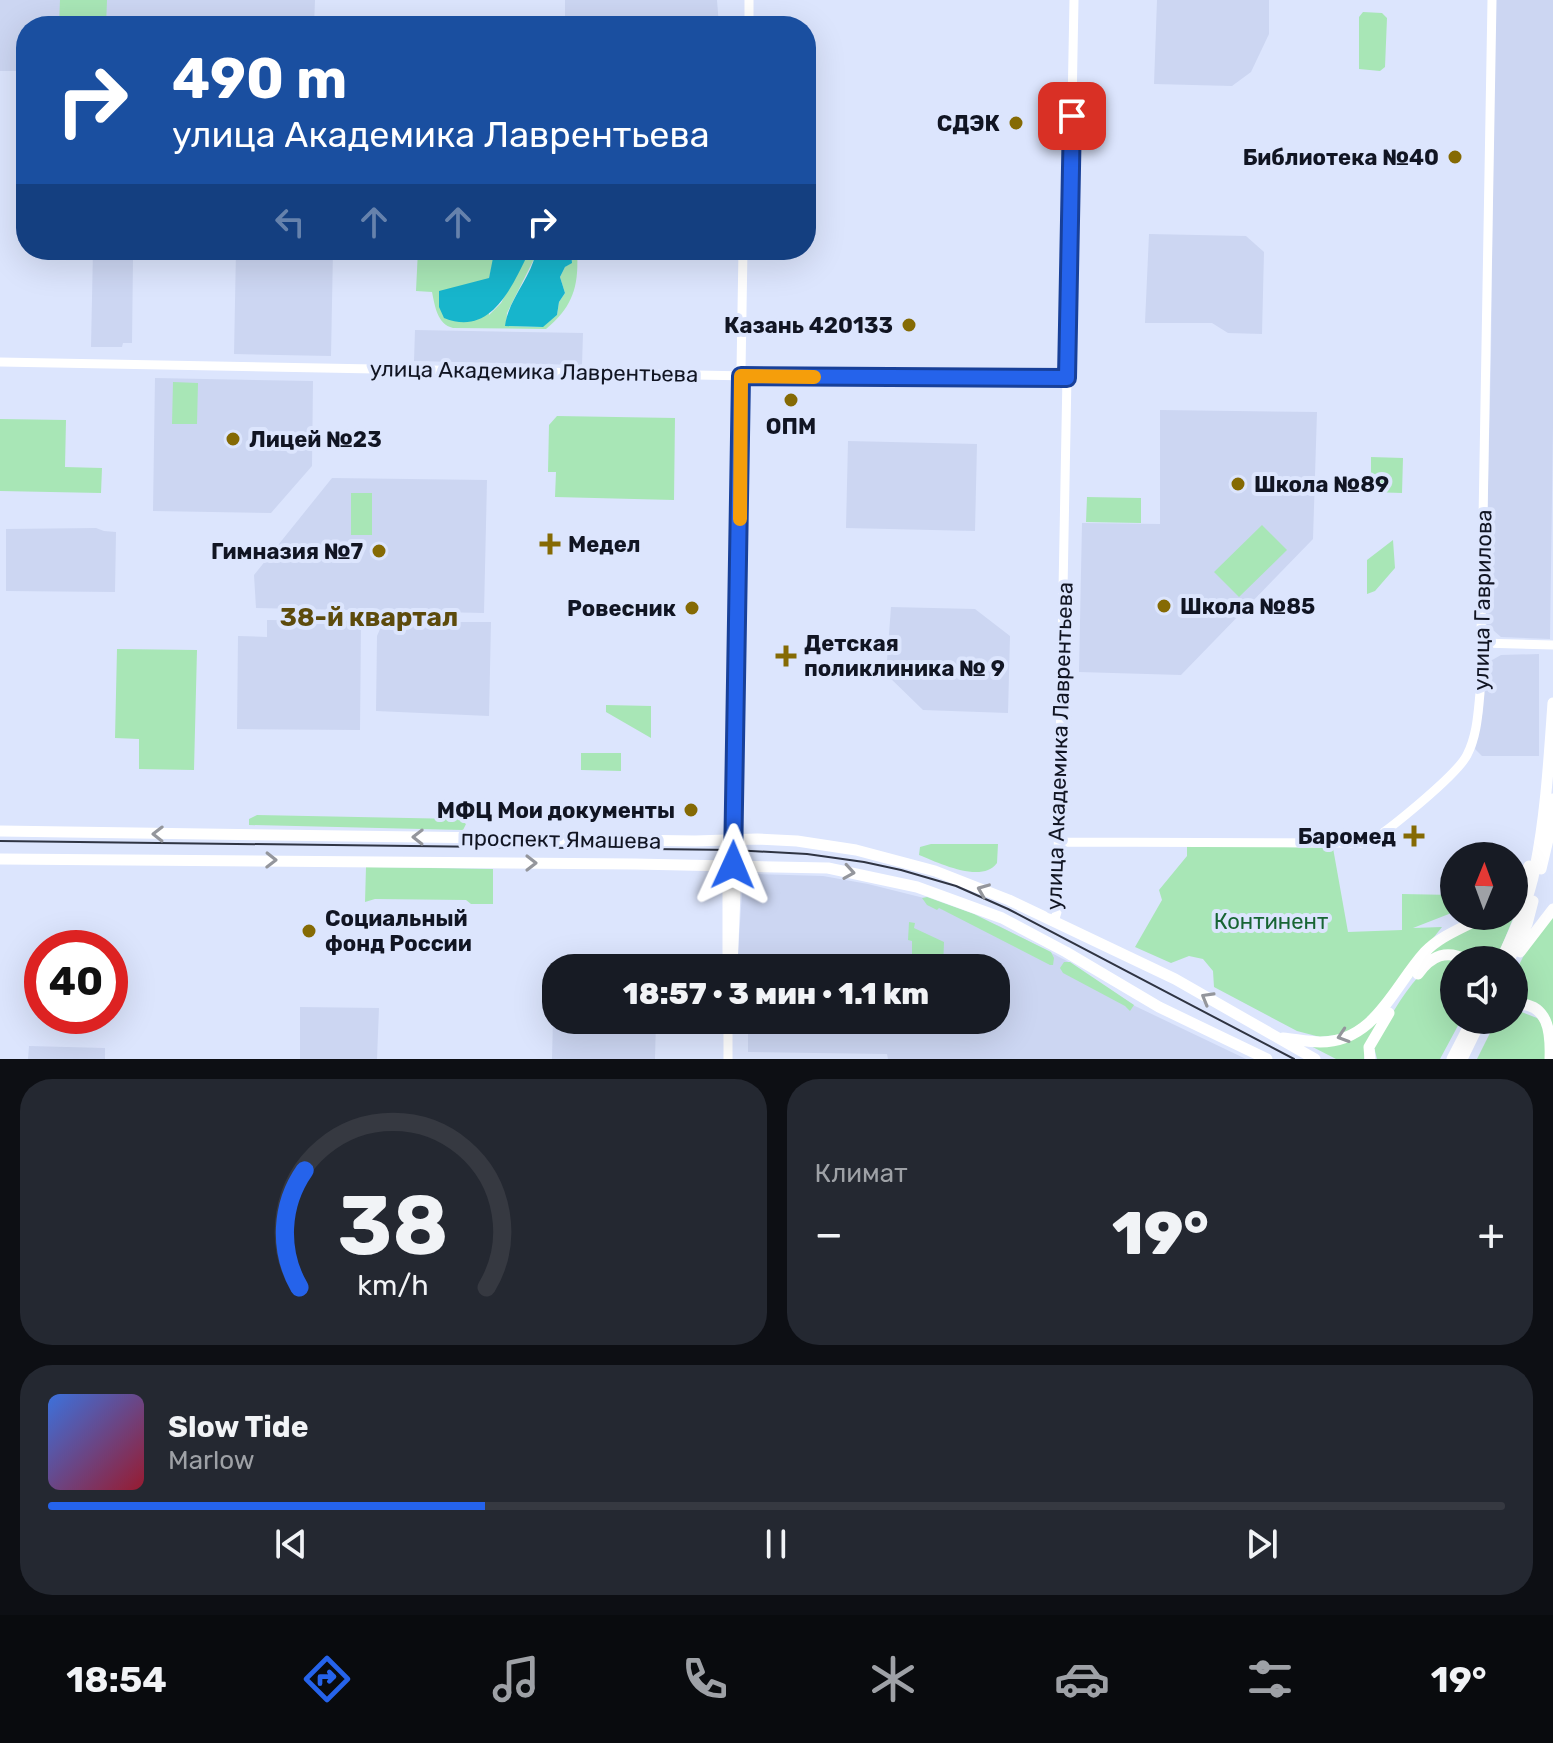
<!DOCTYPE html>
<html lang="ru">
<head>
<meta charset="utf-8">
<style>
	:root { --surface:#171b24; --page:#242831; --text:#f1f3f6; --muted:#9ea1a6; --line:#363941; --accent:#2563eb }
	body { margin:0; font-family:Rubik,sans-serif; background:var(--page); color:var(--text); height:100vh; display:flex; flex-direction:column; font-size:30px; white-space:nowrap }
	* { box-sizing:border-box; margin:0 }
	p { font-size:26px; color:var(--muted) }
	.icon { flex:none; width:44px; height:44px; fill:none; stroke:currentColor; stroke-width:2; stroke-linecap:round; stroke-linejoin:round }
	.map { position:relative; height:1059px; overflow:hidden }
	.sheet { display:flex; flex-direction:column; gap:20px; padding:20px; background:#0d0f14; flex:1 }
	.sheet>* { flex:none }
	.banner { position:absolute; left:16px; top:16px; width:800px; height:244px; border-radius:32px; box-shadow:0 8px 32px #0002; background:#1a4fa0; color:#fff; overflow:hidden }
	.needle { width:52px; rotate:1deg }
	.buttons { position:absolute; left:1440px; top:842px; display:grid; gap:16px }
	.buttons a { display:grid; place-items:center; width:88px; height:88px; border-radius:50%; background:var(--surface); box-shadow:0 8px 32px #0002; font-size:40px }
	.speed { position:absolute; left:24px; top:930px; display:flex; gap:16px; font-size:40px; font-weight:700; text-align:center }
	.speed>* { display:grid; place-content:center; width:104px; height:104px; border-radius:50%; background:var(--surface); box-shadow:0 8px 32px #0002; line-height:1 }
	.speed .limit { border:12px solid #d22; background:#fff; color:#111 }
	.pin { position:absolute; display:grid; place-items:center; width:68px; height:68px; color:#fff; margin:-34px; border-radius:16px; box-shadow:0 4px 12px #0006 }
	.me { position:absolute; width:88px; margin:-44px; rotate:1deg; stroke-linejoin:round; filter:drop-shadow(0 0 6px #0008) }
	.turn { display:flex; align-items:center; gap:28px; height:168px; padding:0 24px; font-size:36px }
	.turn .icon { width:104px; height:104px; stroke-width:2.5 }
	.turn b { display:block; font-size:56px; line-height:68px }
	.lanes { display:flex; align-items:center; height:76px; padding:0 24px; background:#0003; justify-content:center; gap:40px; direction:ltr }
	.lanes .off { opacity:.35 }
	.big { font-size:60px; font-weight:800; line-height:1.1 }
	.sheet .card { flex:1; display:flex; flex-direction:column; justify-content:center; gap:12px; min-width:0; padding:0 28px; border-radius:32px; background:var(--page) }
	.sheet .dial { align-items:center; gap:0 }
	.dial svg { height:208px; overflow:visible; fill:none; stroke:var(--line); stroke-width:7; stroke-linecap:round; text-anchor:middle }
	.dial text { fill:var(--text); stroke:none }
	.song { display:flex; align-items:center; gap:24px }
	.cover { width:96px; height:96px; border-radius:12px; background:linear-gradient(135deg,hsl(220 70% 55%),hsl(350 70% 35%)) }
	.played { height:8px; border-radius:4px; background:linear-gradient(90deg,var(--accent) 30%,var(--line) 30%) }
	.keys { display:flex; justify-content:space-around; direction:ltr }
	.heat { display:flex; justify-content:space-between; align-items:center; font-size:44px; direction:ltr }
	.sheet .tiles { flex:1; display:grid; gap:20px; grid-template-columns:1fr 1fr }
	.card:last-child { grid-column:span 2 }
	.trip { position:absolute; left:542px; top:954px; width:468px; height:80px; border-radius:32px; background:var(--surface); box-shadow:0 8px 32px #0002; font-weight:800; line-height:80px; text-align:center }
	.tab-bar { display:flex; height:128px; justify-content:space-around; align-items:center; background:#090b0e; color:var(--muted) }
	.tab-bar .icon { width:56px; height:56px }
	.tab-bar .on { color:var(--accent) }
	.tab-bar b { font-size:36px; color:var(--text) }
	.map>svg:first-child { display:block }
	.built { fill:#ccd6f2 }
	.green { fill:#a8e6b6 }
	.water { fill:#17b5cc }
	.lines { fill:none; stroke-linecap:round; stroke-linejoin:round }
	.minor { stroke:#fff; stroke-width:9 }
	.major { stroke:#fff; stroke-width:11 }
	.tram { stroke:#2f3443; stroke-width:2 }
	.oneway { stroke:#94969c }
	.route-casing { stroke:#184099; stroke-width:20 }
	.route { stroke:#2563eb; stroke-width:14 }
	.slow { stroke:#f59e0b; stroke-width:14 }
	.poi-dot { fill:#856a04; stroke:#dce5fd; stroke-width:3 }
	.labels { text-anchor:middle; stroke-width:8; stroke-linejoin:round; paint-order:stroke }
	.poi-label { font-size:22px; font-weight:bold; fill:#111523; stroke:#dce5fd; text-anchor:end }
	.street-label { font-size:22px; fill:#111523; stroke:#dce5fd }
	.park-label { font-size:22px; fill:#176534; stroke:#dce5fd }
	.quarter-label { font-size:26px; font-weight:bold; fill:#5d4b0c; stroke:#dce5fd }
</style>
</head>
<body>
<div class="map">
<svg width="1553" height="1059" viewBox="0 0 1553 1059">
	<rect width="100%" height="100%" fill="#dce5fd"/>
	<!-- built -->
	<path class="built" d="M0,0H315L314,26H26V71H0Z
		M565,0H717L719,26H565Z
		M1157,0H1269V34L1251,72L1232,86L1154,84Z
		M1495,0H1553V425L1550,639L1501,637L1486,624L1485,614L1491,356Z
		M1149,234L1246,236L1264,252L1262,334L1228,333L1212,323H1145Z
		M93,250H120L121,259H133L132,343H123L122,347H91Z
		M236,250H333L331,356L234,354Z
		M415,330L583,333L582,365L414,361Z
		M155,378L313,381L312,466L271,513L153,511Z
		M1160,410L1317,412L1313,539L1181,675L1079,672L1082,523L1160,524Z
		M848,441L977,444L975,531L846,528Z
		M332,478L487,480L484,613L256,608L254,575Z
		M96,528L104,531L116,532L115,592L6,591V529Z
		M891,607L975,609L1010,636L1008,713L923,710L886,674Z
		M267,620L361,621L360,730L237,729L238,636L267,637Z
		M383,622H491L489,716L376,711L377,636Z
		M1539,654V756H1482L1475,749L1483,711L1485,664L1501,655Z
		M754,874L823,876L868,884L936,901L999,926L1067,961L1135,1006L1246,1059H888L887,1054L748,1052V1027L735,1025L736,1020H996V968H737L743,878Z
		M554,978L556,1020H656L655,1059H552Z
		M300,1007L379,1008L377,1059H300Z
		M29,1046L105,1048V1059H28Z"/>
	<!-- green -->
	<path class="green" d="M60,0H107L106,26H59Z
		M1363,12L1382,13L1387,18L1385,67L1380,71L1359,69V17Z
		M418,250H438L436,258H494L489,278V315L501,303L530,250L538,251L507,313L506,326L542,327L557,315L559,302L565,293L560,277L565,267L572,262L571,250H577C579,285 574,306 546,329L453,328C437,324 435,306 432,292L416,291Z
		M173,382L198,383L197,424H172Z
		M557,416L675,418L674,500L555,497L556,472H548L549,425Z
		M0,419L66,420L65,467L102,468L101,493L0,491Z
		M1371,457L1403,458L1402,493L1371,492Z
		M351,493H372V535H351Z
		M1087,497L1141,498V523L1086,522Z
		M1262,525L1287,550L1239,597L1214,572Z
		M1393,540L1395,568L1375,591L1367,594V560Z
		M117,649L197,650L194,770L139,769V739L115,738Z
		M606,705L651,706V738L606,712Z
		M581,753H621V771L581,770Z
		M257,815L459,819L466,824L463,830L249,825V819Z
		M931,844H998L997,863C982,884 939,863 919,855L920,847Z
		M1187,845L1333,848L1348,932L1402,930V894L1454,895V912L1413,928L1442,927L1376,1010L1365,1021L1344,1034L1320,1037L1297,1031L1214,987L1213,971L1203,959L1189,956L1171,963L1135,947L1162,900L1159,890L1187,856Z
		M366,867L493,869V904H471L466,900L375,899L365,902Z
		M927,897L974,914L1051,952L1054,958L1053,965H1050L939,908L937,910L927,905L922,898Z
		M1553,914V1031L1550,1019L1514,999V975L1529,945Z
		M1495,916H1514L1496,960H1475L1458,951L1429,957C1407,985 1368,1024 1364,1059H1336L1303,1042L1354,1038L1442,941Z
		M909,922L915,923L914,928L944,942L943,968H907V964L912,963V941L908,940Z
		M1440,958L1454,960V1020H1461L1440,1059H1377L1374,1047C1389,1018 1412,975 1440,958Z
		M1064,962H1070L1134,1005L1130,1011L1125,1006L1063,973L1060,968Z
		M1519,1011L1537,1018L1548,1029L1547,1059H1477L1495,1023L1499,1020H1514V1012Z"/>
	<!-- water -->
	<path class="water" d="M438,250H530C513,284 492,338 444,318L439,307V291L489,278L493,258H435Z
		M536,250H571L572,263L565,267L560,277L565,293L559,302L557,315L543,327L505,326C508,299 533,276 536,250Z"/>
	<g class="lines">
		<!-- minor -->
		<path class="minor" d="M749,26V0
			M0,362L750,376L1067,378
			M1481,643L1553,645
			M1059,842L1368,843C1389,830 1457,775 1467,755C1477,736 1478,713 1480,693L1492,0
			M1054,922L1057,912L1074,0
			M727,968V892L731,873
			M733,968L736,893L733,853L743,250
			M728,1059V1020"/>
		<!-- major -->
		<path class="major" d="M0,831L695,841L757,839L797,841L856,850L935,871L1009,900L1175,979L1315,1059
			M0,859L635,864L828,868L917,887L1002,918L1066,952L1159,1007L1267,1059
			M1541,869L1550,831L1553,799
			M1514,892L1522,883L1529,866
			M1520,952L1553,909
			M1501,960C1515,930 1529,900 1535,868C1546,814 1549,758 1553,703
			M1509,960L1527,924L1533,901
			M1418,974C1431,956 1446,949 1467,960
			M1514,1004C1549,1002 1551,1033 1550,1059
			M1283,1038C1295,1039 1308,1042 1320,1042C1375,1042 1394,986 1425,952C1441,935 1464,928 1484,916
			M1370,1059L1369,1047L1389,1013
			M1452,1059L1472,1020
			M1462,1059L1481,1020"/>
		<!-- tram -->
		<path class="tram" d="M0,841L733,850L807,854L864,862L901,870L956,886L1008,909L1294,1059"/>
	</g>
	<!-- one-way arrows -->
	<defs><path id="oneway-chevron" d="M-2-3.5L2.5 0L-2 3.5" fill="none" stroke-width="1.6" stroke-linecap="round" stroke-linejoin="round" transform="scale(2)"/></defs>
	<g class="oneway">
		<use href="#oneway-chevron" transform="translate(158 834) rotate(-179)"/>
		<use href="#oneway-chevron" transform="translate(418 837) rotate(-179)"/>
		<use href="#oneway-chevron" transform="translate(271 860) rotate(1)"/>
		<use href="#oneway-chevron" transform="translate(531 863)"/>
		<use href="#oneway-chevron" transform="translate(849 872) rotate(9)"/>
		<use href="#oneway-chevron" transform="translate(983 890) rotate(-158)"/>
		<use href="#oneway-chevron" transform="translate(1207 998) rotate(-150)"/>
		<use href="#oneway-chevron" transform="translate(1343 1036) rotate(162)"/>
	</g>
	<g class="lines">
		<!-- route casing -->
		<g class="route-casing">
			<path id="route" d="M733,865L741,376L1067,378L1072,116"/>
		</g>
		<!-- route -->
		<use href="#route" class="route"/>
		<!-- slow -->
		<path class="slow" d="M740,519L741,376L814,377"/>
	</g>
	<!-- markers -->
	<g class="poi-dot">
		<circle cx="1016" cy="123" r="8"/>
		<circle cx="1455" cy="157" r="8"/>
		<circle cx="909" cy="325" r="8"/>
		<circle cx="791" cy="400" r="8"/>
		<circle cx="233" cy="439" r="8"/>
		<circle cx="1238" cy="484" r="8"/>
		<path d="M546 532h8v8h8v8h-8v8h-8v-8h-8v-8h8z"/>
		<circle cx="379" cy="551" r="8"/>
		<circle cx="1164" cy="606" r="8"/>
		<circle cx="692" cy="608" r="8"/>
		<path d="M782 644h8v8h8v8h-8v8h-8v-8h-8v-8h8z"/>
		<circle cx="691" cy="810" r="8"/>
		<path d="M1410 824h8v8h8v8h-8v8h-8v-8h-8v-8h8z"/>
		<circle cx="309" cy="931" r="8"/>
	</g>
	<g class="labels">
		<!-- poi labels -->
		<g class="poi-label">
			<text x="1000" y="131">СДЭК</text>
			<text x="1439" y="165">Библиотека №40</text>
			<text x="893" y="333">Казань 420133</text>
			<text x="791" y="434" text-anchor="middle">ОПМ</text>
			<text x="249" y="447" text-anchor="start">Лицей №23</text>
			<text x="1254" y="492" text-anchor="start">Школа №89</text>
			<text x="568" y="552" text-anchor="start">Медел</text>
			<text x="363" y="559">Гимназия №7</text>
			<text x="1180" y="614" text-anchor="start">Школа №85</text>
			<text x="676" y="616">Ровесник</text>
			<text x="804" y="651" text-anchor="start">Детская<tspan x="804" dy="25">поликлиника № 9</tspan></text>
			<text x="675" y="818">МФЦ Мои документы</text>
			<text x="1396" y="844">Баромед</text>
			<text x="325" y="926" text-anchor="start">Социальный<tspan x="325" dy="25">фонд России</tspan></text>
		</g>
		<!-- street labels -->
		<g class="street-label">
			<text transform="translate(534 371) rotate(1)" y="8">улица Академика Лаврентьева</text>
			<text transform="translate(1482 600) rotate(-89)" y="8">улица Гаврилова</text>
			<text transform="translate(1059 746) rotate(-88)" y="8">улица Академика Лаврентьева</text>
			<text transform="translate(561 839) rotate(1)" y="8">проспект Ямашева</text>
		</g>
		<!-- park labels -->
		<g class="park-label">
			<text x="1271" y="929">Континент</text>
		</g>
		<!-- quarter labels -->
		<g class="quarter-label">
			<text x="369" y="626">38-й квартал</text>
		</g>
	</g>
</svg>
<div class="buttons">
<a><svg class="needle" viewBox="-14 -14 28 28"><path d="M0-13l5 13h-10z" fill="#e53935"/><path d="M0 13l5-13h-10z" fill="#9ea1a6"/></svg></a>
<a><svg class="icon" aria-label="sound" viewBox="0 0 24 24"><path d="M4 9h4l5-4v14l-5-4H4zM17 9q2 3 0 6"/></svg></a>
</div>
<div class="speed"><div class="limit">40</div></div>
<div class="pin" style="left:1072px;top:116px;background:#d93025"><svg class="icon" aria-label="arrive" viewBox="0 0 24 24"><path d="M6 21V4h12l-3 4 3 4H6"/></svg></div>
<svg class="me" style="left:733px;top:865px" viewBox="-20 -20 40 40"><path d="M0-17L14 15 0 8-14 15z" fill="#2563eb" stroke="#fff" stroke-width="4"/></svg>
<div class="trip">18:57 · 3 мин · 1.1 km</div>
<div class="banner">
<div class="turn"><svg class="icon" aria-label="right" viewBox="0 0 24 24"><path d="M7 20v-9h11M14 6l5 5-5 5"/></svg><div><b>490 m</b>улица Академика Лаврентьева</div></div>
<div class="lanes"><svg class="icon off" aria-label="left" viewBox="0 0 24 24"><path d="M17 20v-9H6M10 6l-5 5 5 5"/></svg><svg class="icon off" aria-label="ahead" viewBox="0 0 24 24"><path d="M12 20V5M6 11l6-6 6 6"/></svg><svg class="icon off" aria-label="ahead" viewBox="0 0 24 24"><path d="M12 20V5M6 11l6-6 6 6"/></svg><svg class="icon" aria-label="right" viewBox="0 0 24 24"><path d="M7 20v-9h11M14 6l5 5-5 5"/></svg></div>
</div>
</div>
<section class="sheet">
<div class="tiles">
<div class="card dial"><svg viewBox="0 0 100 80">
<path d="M14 69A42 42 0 1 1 86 69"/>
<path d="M14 69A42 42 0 0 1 16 24" stroke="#2563eb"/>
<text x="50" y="56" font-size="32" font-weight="700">38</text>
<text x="50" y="72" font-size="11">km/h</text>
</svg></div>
<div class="card"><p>Климат</p>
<div class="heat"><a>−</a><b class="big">19°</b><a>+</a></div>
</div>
<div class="card">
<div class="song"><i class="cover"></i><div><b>Slow Tide</b><p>Marlow</p></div></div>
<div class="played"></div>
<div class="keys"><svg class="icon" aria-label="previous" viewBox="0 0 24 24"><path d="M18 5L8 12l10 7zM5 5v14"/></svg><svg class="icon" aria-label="pause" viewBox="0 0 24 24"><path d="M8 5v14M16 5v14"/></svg><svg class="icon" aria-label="next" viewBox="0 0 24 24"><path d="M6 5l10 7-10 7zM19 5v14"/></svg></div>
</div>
</div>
</section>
<nav class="tab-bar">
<b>18:54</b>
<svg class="icon on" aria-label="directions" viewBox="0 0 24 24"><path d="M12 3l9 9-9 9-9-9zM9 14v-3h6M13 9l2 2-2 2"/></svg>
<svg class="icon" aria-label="music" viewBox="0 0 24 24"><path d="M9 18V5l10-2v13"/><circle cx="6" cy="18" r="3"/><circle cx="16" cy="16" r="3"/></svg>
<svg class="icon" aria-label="phone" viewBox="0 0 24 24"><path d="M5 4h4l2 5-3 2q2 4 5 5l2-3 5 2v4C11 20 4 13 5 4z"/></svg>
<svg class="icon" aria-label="climate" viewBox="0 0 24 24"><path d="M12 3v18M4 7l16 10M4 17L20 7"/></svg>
<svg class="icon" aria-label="car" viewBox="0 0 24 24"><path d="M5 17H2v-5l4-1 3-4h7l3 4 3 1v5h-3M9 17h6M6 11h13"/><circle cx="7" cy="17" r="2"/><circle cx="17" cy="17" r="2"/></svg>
<svg class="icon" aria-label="filters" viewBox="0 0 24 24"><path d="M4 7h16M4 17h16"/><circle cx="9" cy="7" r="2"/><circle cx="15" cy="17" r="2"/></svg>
<b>19°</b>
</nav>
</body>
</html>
